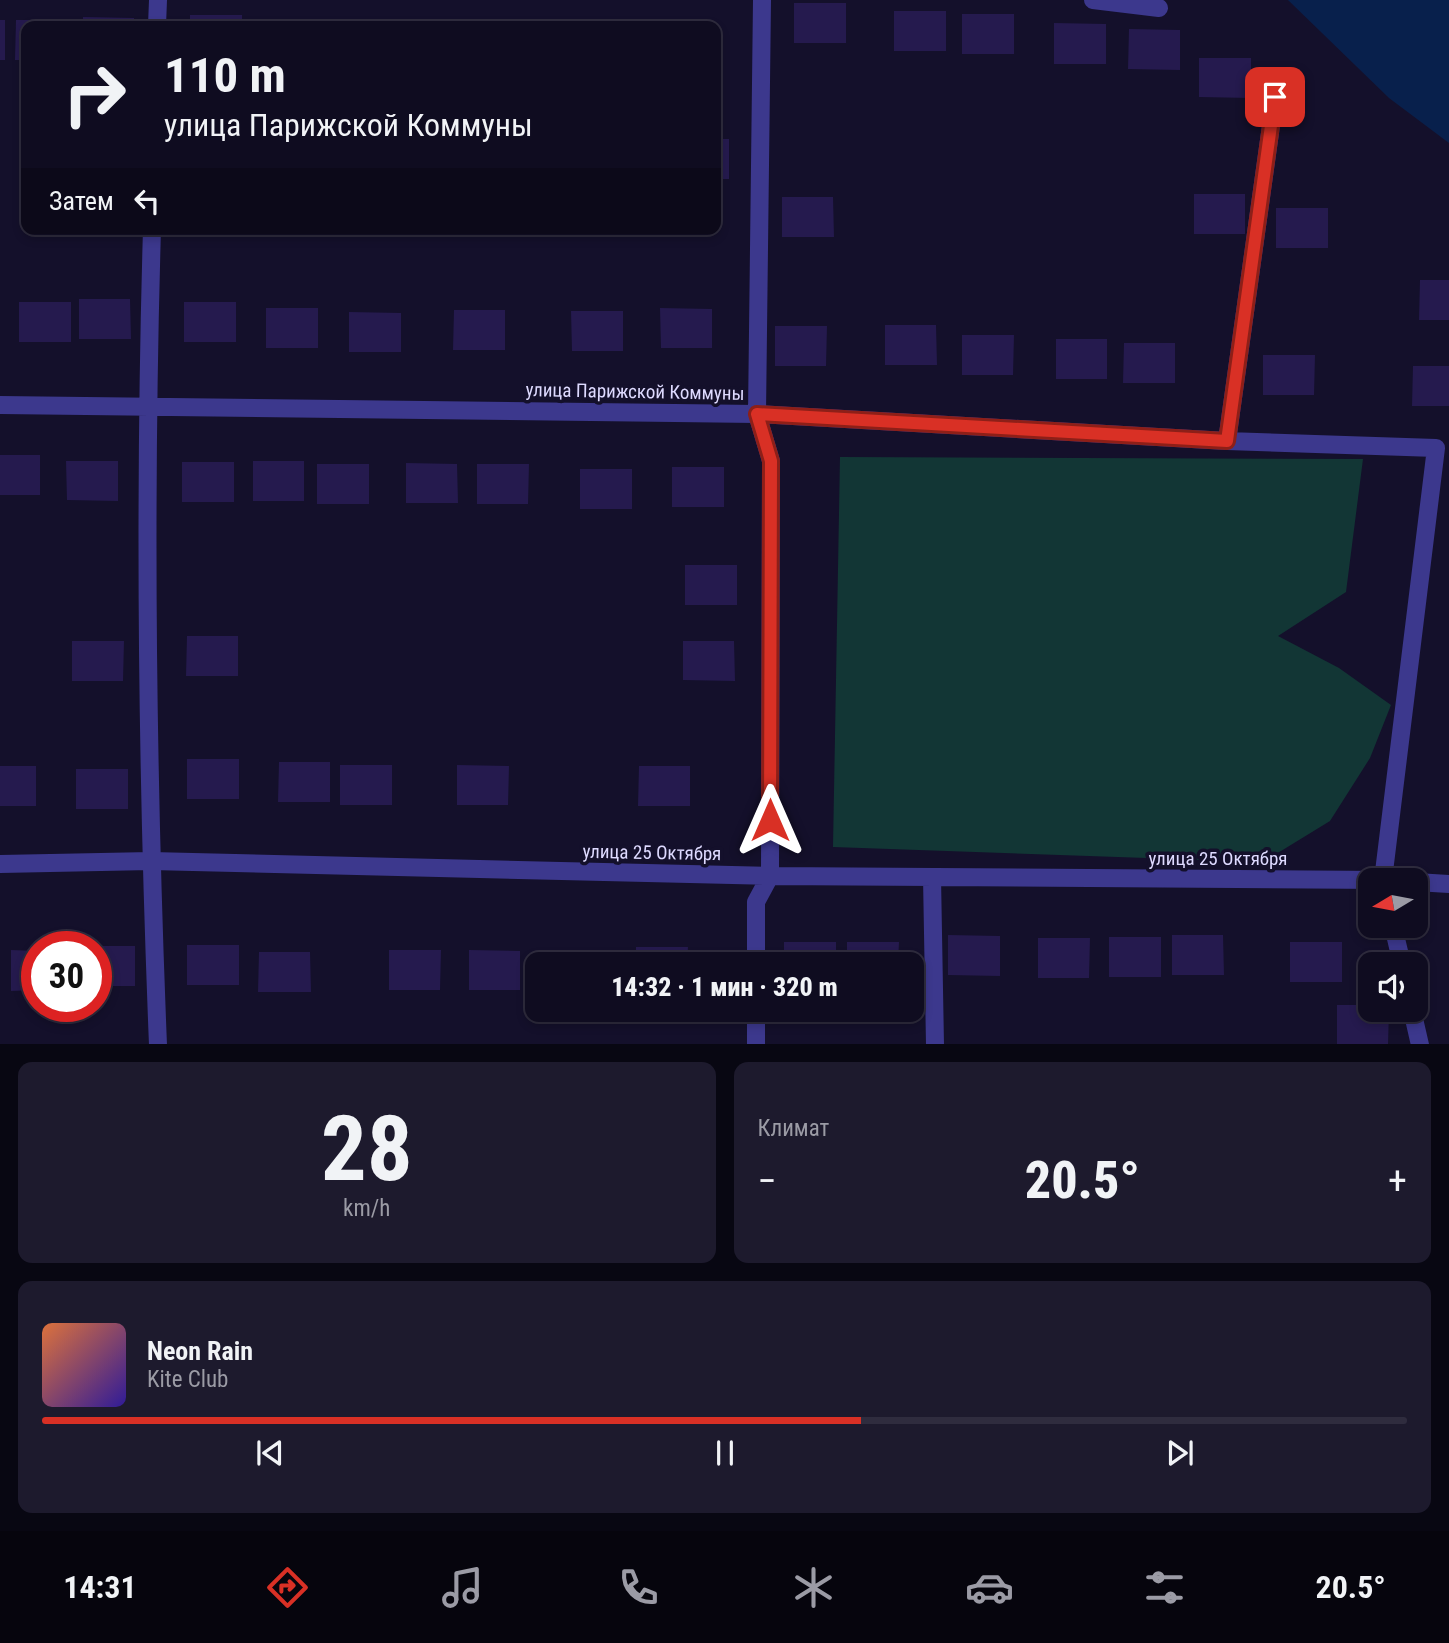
<!DOCTYPE html>
<html lang="ru">
<head>
<meta charset="utf-8">
<style>
	:root { --surface:#0f0c20; --page:#1d1a2d; --text:#f1f3f6; --muted:#9b9ba5; --line:#2f2c3e; --accent:#d93025 }
	body { margin:0; font-family:"Roboto Condensed",sans-serif; background:var(--page); color:var(--text); height:100vh; display:flex; flex-direction:column; font-size:26px; white-space:nowrap }
	* { box-sizing:border-box; margin:0 }
	p { font-size:23px; color:var(--muted) }
	.icon { flex:none; width:38px; height:38px; fill:none; stroke:currentColor; stroke-width:2; stroke-linecap:round; stroke-linejoin:round }
	.map { position:relative; height:1044px; overflow:hidden }
	.details { display:flex; flex-direction:column; gap:18px; padding:18px; background:#080712; flex:1 }
	.details>* { flex:none }
	.hud { position:absolute; left:21px; top:21px; width:700px; height:214px; border-radius:14px; box-shadow:0 4px 10px #0003,0 0 0 2px var(--line); background:#0f0c20; color:var(--text); overflow:hidden }
	.needle { width:46px; rotate:260deg }
	.fabs { position:absolute; left:1358px; top:868px; display:grid; gap:14px }
	.fabs a { display:grid; place-items:center; width:70px; height:70px; border-radius:14px; background:var(--surface); box-shadow:0 4px 10px #0003,0 0 0 2px var(--line); font-size:35px }
	.speed { position:absolute; left:21px; top:931px; display:flex; gap:14px; font-size:35px; font-weight:700; text-align:center }
	.speed>* { display:grid; place-content:center; width:91px; height:91px; border-radius:50%; background:var(--surface); box-shadow:0 4px 10px #0003,0 0 0 2px var(--line); line-height:1 }
	.speed .limit { border:10px solid #d22; background:#fff; color:#111 }
	.pin { position:absolute; display:grid; place-items:center; width:60px; height:60px; color:#fff; margin:-30px; border-radius:14px; box-shadow:0 4px 10px #0006 }
	.me { position:absolute; width:77px; margin:-38px; rotate:0deg; stroke-linejoin:round; filter:drop-shadow(0 0 5px #0008) }
	.turn { display:flex; align-items:center; gap:24px; height:147px; padding:0 28px; font-size:32px }
	.turn .icon { width:91px; height:91px; stroke-width:2.5 }
	.turn b { display:block; font-size:49px; line-height:60px }
	.then { display:flex; align-items:center; height:66px; padding:0 28px; background:#0003; gap:14px; font-size:26px }
	.big { font-size:52px; font-weight:800; line-height:1.1 }
	.details .tile { flex:1; display:flex; flex-direction:column; justify-content:center; gap:10px; min-width:0; padding:0 24px; border-radius:14px; background:var(--page) }
	.details .dial { align-items:center; gap:0 }
	.dial b { font-size:91px; line-height:1 }
	.song { display:flex; align-items:center; gap:21px }
	.cover { width:84px; height:84px; border-radius:10px; background:linear-gradient(135deg,hsl(20 70% 55%),hsl(250 70% 35%)) }
	.played { height:7px; border-radius:4px; background:linear-gradient(90deg,var(--accent) 60%,var(--line) 60%) }
	.keys { display:flex; justify-content:space-around; direction:ltr }
	.heat { display:flex; justify-content:space-between; align-items:center; font-size:38px; direction:ltr }
	.details .tiles { flex:1; display:grid; gap:18px; grid-template-columns:1fr 1fr }
	.tile:last-child { grid-column:span 2 }
	.trip { position:absolute; left:525px; top:952px; width:399px; height:70px; border-radius:14px; background:var(--surface); box-shadow:0 4px 10px #0003,0 0 0 2px var(--line); font-weight:800; line-height:70px; text-align:center }
	.tab-bar { display:flex; height:112px; justify-content:space-around; align-items:center; background:#06050d; color:var(--muted) }
	.tab-bar .icon { width:49px; height:49px }
	.tab-bar .active { color:var(--accent) }
	.tab-bar b { font-size:32px; color:var(--text) }
	.map>svg:first-child { display:block }
	.green { fill:#123635 }
	.water { fill:#08204c }
	.building { fill:#251a4e }
	.lines { fill:none; stroke-linecap:round; stroke-linejoin:round }
	.street { stroke:#3c388d; stroke-width:18 }
	.route-casing { stroke:#8d1f18; stroke-width:18 }
	.route { stroke:#d93025; stroke-width:12 }
	.labels { text-anchor:middle; stroke-width:7; stroke-linejoin:round; paint-order:stroke }
	.street-label { font-size:19px; fill:#dedaff; stroke:#14102b }
</style>
</head>
<body>
<div class="map">
<svg width="1449" height="1045" viewBox="0 0 1449 1045">
	<rect width="100%" height="100%" fill="#14102b"/>
	<!-- green -->
	<path class="green" d="M840,457L1363,459L1346,592L1278,636L1339,668L1391,705L1370,758L1330,821L1263,862L833,847Z"/>
	<!-- water -->
	<path class="water" d="M1288,0H1449V143L1389,98Z"/>
	<!-- building -->
	<path class="building" d="M794,3H846V43H794Z
		M894,11H946V51H894Z
		M962,14H1014V54H962Z
		M190,15H242V26H190Z
		M83,17L134,18V26H83Z
		M0,20H5V60H0Z
		M16,20H67V26H26V60H15Z
		M1054,23L1106,24V64H1054Z
		M1129,29L1180,30V70L1128,69Z
		M1199,58H1251V98L1199,97Z
		M716,139H729V179H716Z
		M1194,194H1245V234H1194Z
		M782,197H833L834,237H782Z
		M1276,208H1328V248H1276Z
		M1420,280H1449V320H1419Z
		M79,299H130L131,339H79Z
		M19,302H71V342H19Z
		M184,302H236V342H184Z
		M266,308H318V348H266Z
		M660,308L712,309V348H661Z
		M454,310H505V350H453Z
		M571,311H623V351H572Z
		M349,312L401,313V352H349Z
		M885,325H936L937,365H885Z
		M775,326H827L826,366H775Z
		M962,335H1014L1013,375H962Z
		M1056,339H1107V379H1056Z
		M1124,343H1175V383H1123Z
		M1263,355H1315L1314,395H1263Z
		M1413,366H1449V406H1412Z
		M0,455H40V495H0Z
		M66,461H118V501L67,500Z
		M253,461H304V501H253Z
		M182,462H234V502H182Z
		M406,463L457,464L458,503H406Z
		M317,464H369V504H317Z
		M477,464H529L528,504H477Z
		M672,467H724V507H672Z
		M580,469H632V509H580Z
		M685,565H737V605H685Z
		M187,636H238V676H186Z
		M72,641H124L123,681H72Z
		M683,641H734L735,681L683,680Z
		M187,759H239V799H187Z
		M279,762H330V802H278Z
		M340,765H392V805H340Z
		M457,765L509,766L508,805H457Z
		M0,766H36V806H0Z
		M639,766H690V806H638Z
		M76,769H128V809H76Z
		M948,935L1000,936V976L948,975Z
		M1172,935H1223L1224,975H1172Z
		M1109,937H1161V977H1109Z
		M1038,938H1090L1089,978H1038Z
		M784,942H836V964H784Z
		M847,942H899L898,964H847Z
		M1290,942H1342V982H1290Z
		M187,945H239V985H187Z
		M96,946H135V986H96Z
		M636,947H688L687,964H636Z
		M11,950L37,951V990L11,991Z
		M389,950H441L440,990H389Z
		M469,950L520,951V990H469Z
		M259,952H310L311,992H258Z
		M1337,1005H1370V1010H1389L1388,1045H1337Z"/>
	<g class="lines">
		<!-- street -->
		<path class="street" d="M1093,0L1159,8
			M157,26L158,0
			M152,229C144,501 147,773 158,1045
			M0,405L757,414L1227,441L1436,448L1383,880
			M1227,441L1275,97
			M0,864L151,861L770,876L1386,880
			M932,877L935,1045
			M1416,882L1449,884
			M1393,926L1402,964
			M756,964V902L770,876L771,461L757,414L762,0
			M1412,1010L1420,1045
			M756,1045V1010"/>
	</g>
	<g class="lines">
		<!-- route casing -->
		<g class="route-casing">
			<path id="route" d="M770,820L771,461L757,414L1227,441L1275,97"/>
		</g>
		<!-- route -->
		<use href="#route" class="route"/>
	</g>
	<g class="labels">
		<!-- street labels -->
		<g class="street-label">
			<text transform="translate(635 391) rotate(1)" y="7">улица Парижской Коммуны</text>
			<text transform="translate(652 852) rotate(1)" y="7">улица 25 Октября</text>
			<text x="1218" y="865">улица 25 Октября</text>
		</g>
	</g>
</svg>
<div class="fabs">
<a><svg class="needle" viewBox="-14 -14 28 28"><path d="M0-13l5 13h-10z" fill="#e53935"/><path d="M0 13l5-13h-10z" fill="#9b9ba5"/></svg></a>
<a><svg class="icon" aria-label="sound" viewBox="0 0 24 24"><path d="M4 9h4l5-4v14l-5-4H4zM17 9q2 3 0 6"/></svg></a>
</div>
<div class="speed"><div class="limit">30</div></div>
<div class="pin" style="left:1275px;top:97px;background:#d93025"><svg class="icon" aria-label="arrive" viewBox="0 0 24 24"><path d="M6 21V4h12l-3 4 3 4H6"/></svg></div>
<svg class="me" style="left:770px;top:820px" viewBox="-20 -20 40 40"><path d="M0-17L14 15 0 8-14 15z" fill="#d93025" stroke="#fff" stroke-width="4"/></svg>
<div class="trip">14:32 · 1 мин · 320 m</div>
<div class="hud">
<div class="turn"><svg class="icon" aria-label="right" viewBox="0 0 24 24"><path d="M7 20v-9h11M14 6l5 5-5 5"/></svg><div><b>110 m</b>улица Парижской Коммуны</div></div>
<div class="then">Затем<svg class="icon" aria-label="left" viewBox="0 0 24 24"><path d="M17 20v-9H6M10 6l-5 5 5 5"/></svg></div>
</div>
</div>
<section class="details">
<div class="tiles">
<div class="tile dial"><b>28</b><p>km/h</p></div>
<div class="tile"><p>Климат</p>
<div class="heat"><a>−</a><b class="big">20.5°</b><a>+</a></div>
</div>
<div class="tile">
<div class="song"><i class="cover"></i><div><b>Neon Rain</b><p>Kite Club</p></div></div>
<div class="played"></div>
<div class="keys"><svg class="icon" aria-label="previous" viewBox="0 0 24 24"><path d="M18 5L8 12l10 7zM5 5v14"/></svg><svg class="icon" aria-label="pause" viewBox="0 0 24 24"><path d="M8 5v14M16 5v14"/></svg><svg class="icon" aria-label="next" viewBox="0 0 24 24"><path d="M6 5l10 7-10 7zM19 5v14"/></svg></div>
</div>
</div>
</section>
<nav class="tab-bar">
<b>14:31</b>
<svg class="icon active" aria-label="directions" viewBox="0 0 24 24"><path d="M12 3l9 9-9 9-9-9zM9 14v-3h6M13 9l2 2-2 2"/></svg>
<svg class="icon" aria-label="music" viewBox="0 0 24 24"><path d="M9 18V5l10-2v13"/><circle cx="6" cy="18" r="3"/><circle cx="16" cy="16" r="3"/></svg>
<svg class="icon" aria-label="phone" viewBox="0 0 24 24"><path d="M5 4h4l2 5-3 2q2 4 5 5l2-3 5 2v4C11 20 4 13 5 4z"/></svg>
<svg class="icon" aria-label="climate" viewBox="0 0 24 24"><path d="M12 3v18M4 7l16 10M4 17L20 7"/></svg>
<svg class="icon" aria-label="car" viewBox="0 0 24 24"><path d="M5 17H2v-5l4-1 3-4h7l3 4 3 1v5h-3M9 17h6M6 11h13"/><circle cx="7" cy="17" r="2"/><circle cx="17" cy="17" r="2"/></svg>
<svg class="icon" aria-label="filters" viewBox="0 0 24 24"><path d="M4 7h16M4 17h16"/><circle cx="9" cy="7" r="2"/><circle cx="15" cy="17" r="2"/></svg>
<b>20.5°</b>
</nav>
</body>
</html>
